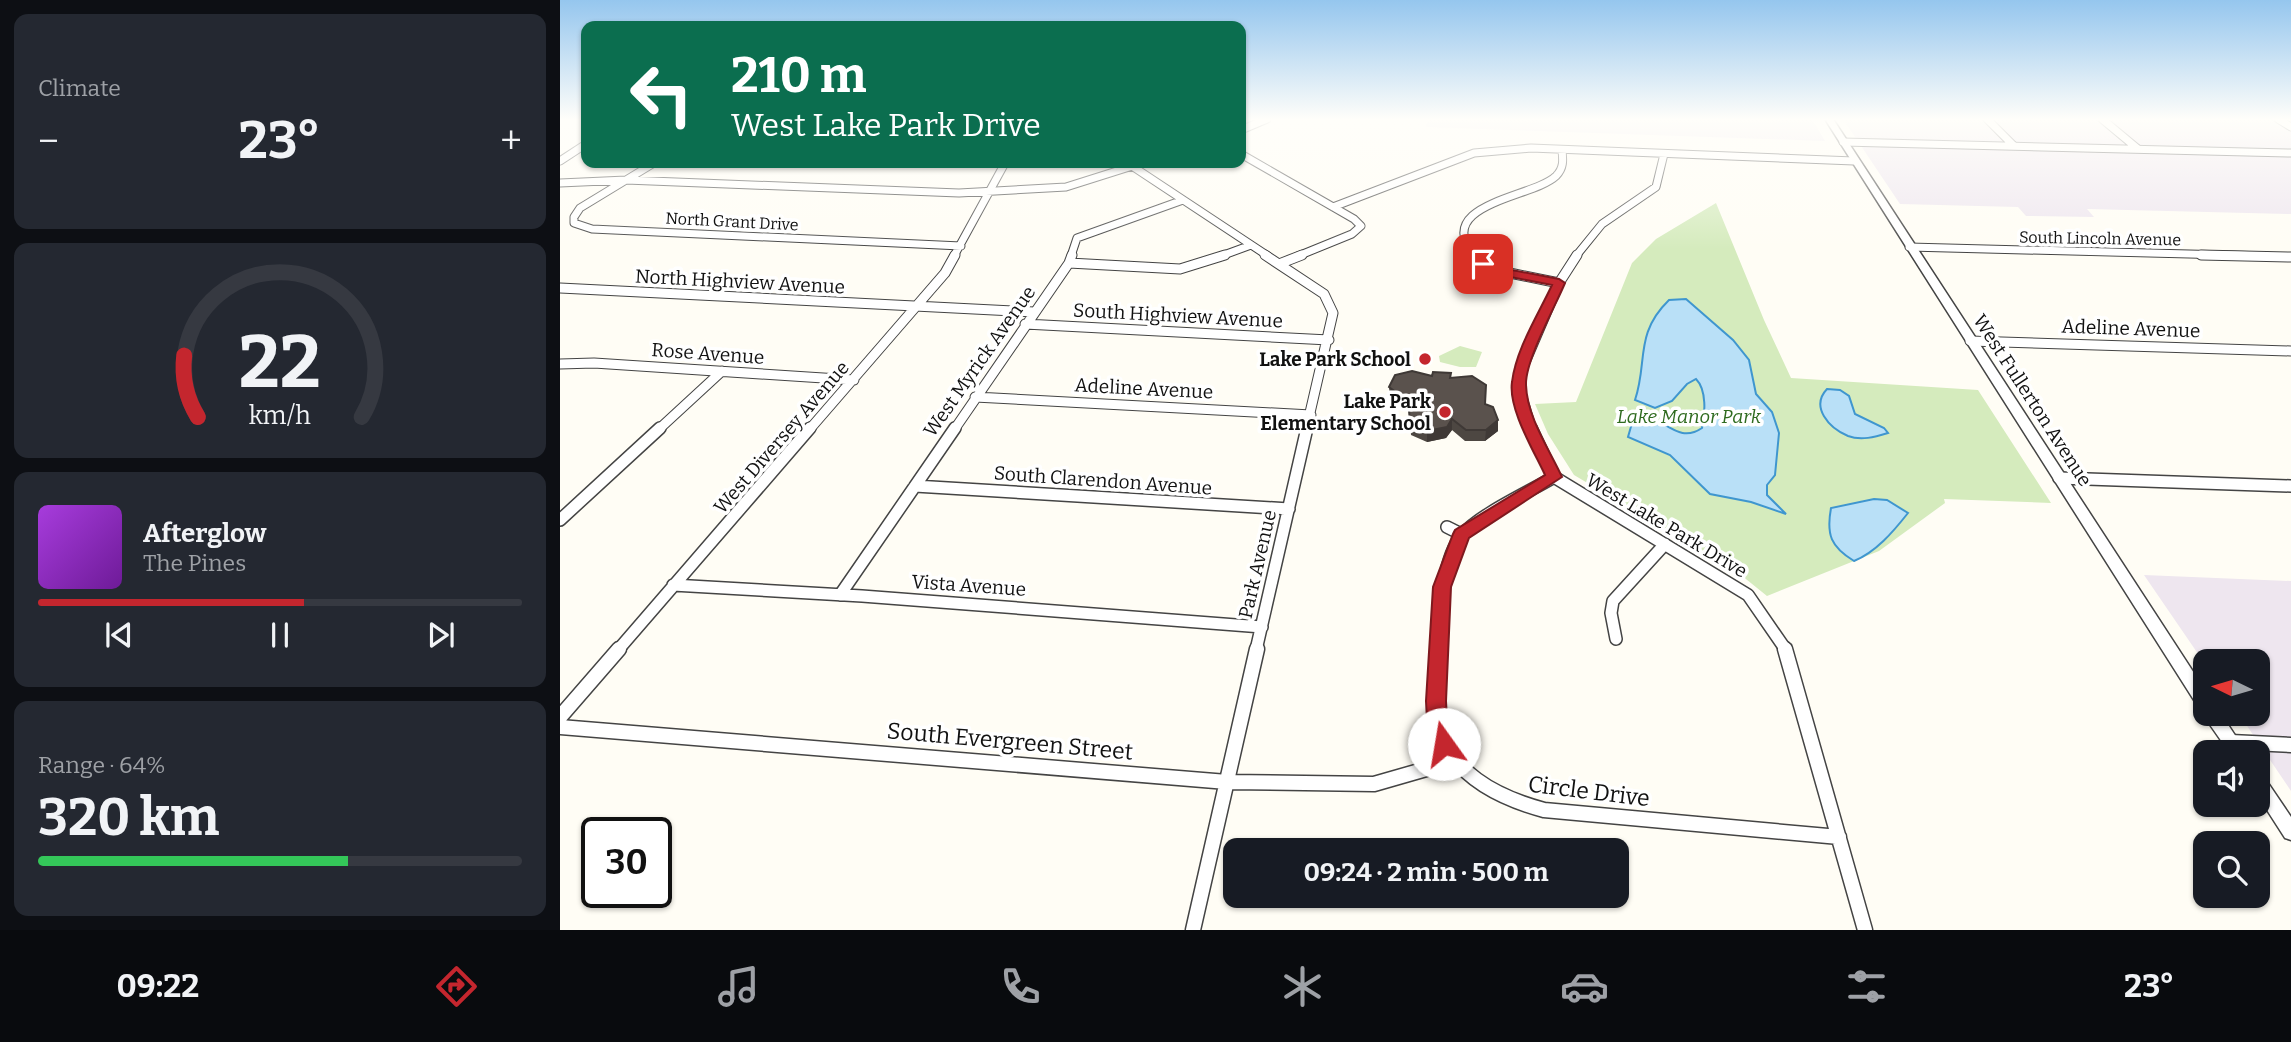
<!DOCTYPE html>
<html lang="en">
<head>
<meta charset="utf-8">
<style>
	:root { --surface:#171b24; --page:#242831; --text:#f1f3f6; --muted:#9ea1a6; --line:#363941; --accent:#c4262e }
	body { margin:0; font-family:Bitter,serif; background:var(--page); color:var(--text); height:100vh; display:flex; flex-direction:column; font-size:26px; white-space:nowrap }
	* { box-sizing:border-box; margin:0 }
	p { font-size:23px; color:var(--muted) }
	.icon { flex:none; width:38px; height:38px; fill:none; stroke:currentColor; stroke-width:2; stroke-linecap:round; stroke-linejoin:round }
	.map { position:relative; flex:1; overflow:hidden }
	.sheet { display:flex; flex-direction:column; gap:14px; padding:14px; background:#0d0f14; width:560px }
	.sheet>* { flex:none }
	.banner { position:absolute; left:21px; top:21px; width:665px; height:147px; border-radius:14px; box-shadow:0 2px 5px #0004; background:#0b6e4f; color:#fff; overflow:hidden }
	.needle { width:46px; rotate:275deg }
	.controls { position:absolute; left:1633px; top:649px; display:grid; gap:14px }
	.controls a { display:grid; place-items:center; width:77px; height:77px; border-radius:14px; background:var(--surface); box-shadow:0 2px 5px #0004; font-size:35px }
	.speed { position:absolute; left:21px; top:817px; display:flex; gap:14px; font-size:35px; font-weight:700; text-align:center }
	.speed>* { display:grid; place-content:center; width:91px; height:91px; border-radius:50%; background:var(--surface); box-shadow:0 2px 5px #0004; line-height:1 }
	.speed .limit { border:4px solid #111; border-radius:10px; background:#fff; color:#111 }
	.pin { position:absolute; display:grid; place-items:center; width:60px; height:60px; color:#fff; margin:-30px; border-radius:14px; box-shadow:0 4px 10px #0006 }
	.me { position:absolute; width:77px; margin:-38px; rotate:347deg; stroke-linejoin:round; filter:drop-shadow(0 0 5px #0008) }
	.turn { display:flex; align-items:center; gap:24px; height:147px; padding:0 35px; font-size:32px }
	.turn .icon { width:91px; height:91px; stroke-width:2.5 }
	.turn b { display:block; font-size:49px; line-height:60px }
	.big { font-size:52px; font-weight:700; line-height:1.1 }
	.sheet .widget { flex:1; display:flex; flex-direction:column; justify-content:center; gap:10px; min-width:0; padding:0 24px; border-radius:14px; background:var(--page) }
	.sheet .dial { align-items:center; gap:0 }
	.dial svg { height:182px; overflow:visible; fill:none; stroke:var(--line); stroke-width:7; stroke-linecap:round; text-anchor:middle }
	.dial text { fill:var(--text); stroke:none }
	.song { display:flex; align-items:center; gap:21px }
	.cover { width:84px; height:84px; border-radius:10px; background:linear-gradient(135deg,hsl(280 70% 55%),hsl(280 70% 35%)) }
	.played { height:7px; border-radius:4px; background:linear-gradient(90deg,var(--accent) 55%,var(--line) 55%) }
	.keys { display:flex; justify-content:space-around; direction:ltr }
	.heat { display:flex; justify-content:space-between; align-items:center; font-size:38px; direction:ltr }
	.charge { height:10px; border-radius:5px; background:linear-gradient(90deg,#34c759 64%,var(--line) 0) }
	.trip { position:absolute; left:663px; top:838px; width:406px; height:70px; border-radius:14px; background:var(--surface); box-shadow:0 2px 5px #0004; font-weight:700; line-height:70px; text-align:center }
	.tab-bar { display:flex; height:112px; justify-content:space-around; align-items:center; background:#090b0e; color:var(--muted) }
	.tab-bar .icon { width:49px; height:49px }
	.tab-bar .active { color:var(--accent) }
	.tab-bar b { font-size:32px; color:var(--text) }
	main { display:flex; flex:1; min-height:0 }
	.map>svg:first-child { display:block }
	.industrial { fill:#eee6ef }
	.green { fill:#d5ebbd }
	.water { fill:#b9e0f7; stroke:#3f96cf; stroke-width:2 }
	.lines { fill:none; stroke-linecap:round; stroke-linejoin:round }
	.minor-far3-casing { stroke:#444; stroke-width:9 }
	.minor-far2-casing { stroke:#444; stroke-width:11 }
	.minor-far1-casing { stroke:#444; stroke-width:14 }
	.minor-casing { stroke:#444; stroke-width:17 }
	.tertiary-casing { stroke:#444; stroke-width:3 }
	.minor-far3 { stroke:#fff; stroke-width:7 }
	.minor-far2 { stroke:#fff; stroke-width:9 }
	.minor-far1 { stroke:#fff; stroke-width:11 }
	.minor { stroke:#fff; stroke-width:14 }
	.tertiary { fill:#fff; fill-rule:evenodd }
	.wall { fill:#4d4742 }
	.shaded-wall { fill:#3f3936 }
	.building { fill:#5a524d; stroke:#3f3936; stroke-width:2 }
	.route { fill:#c4262e; stroke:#7f191e; stroke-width:2 }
	.poi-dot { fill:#c4262e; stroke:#fff; stroke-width:2.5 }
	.labels { text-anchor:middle; stroke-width:7; stroke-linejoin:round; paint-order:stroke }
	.far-street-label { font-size:16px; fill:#111; stroke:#fff }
	.street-label { font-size:19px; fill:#111; stroke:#fff }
	.poi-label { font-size:19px; font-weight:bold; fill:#111; stroke:#fff; text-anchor:end }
	.park-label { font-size:19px; font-style:italic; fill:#2f6b1f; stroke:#fff }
	.near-street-label { font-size:23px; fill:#111; stroke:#fff }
</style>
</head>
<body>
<main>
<section class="sheet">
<div class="widget"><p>Climate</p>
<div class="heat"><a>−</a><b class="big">23°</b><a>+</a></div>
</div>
<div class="widget dial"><svg viewBox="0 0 100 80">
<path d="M14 69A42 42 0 1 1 86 69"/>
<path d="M14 69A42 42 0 0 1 8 42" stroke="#c4262e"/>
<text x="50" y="56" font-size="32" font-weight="700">22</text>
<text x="50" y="72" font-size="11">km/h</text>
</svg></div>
<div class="widget">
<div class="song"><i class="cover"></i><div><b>Afterglow</b><p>The Pines</p></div></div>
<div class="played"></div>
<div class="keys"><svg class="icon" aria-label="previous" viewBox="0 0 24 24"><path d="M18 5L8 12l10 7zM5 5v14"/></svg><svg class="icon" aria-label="pause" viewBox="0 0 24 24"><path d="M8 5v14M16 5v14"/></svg><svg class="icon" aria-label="next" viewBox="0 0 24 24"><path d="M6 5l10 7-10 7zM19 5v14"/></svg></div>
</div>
<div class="widget"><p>Range · 64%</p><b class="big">320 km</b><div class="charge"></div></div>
</section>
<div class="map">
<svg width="1731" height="930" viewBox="0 0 1731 930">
	<rect width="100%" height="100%" fill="#fffdf5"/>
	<!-- industrial -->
	<path class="industrial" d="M868,119H1252L1265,141L866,127Z
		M1283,119H1731V214L1527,209L1534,217L1466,216L1458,207L1340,204Z
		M1584,575L1731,581V791L1679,714H1698V662H1645V664Z"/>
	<!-- green -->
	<path class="green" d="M1156,203L1204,320L1231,378L1418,390L1491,503L1384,499L1385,503L1319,551L1207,596L1176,571L1014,475L988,434L975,404L1016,402L1072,263L1096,239Z
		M900,346L922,352L916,367H900L880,362L879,356Z"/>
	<!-- water -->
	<path class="water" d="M1126,299L1173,340L1189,360L1196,394L1212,412L1219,433L1215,475L1207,485V495L1226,514L1191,502L1150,494L1110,455L1068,437L1072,423L1080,416C1105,416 1117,445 1142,428C1145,414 1147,390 1136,379L1127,384L1112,401L1095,408L1075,400C1088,362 1074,334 1109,300Z
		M1267,389L1280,390L1289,396L1295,414L1324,428L1328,433C1315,437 1301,441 1288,436C1269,428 1250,407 1267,389Z
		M1314,499L1327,500L1348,513C1333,532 1316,552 1294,561C1271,547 1266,535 1271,508Z"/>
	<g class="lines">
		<!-- minor-far3 casing -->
		<g class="minor-far3-casing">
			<path id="minor-far3" d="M1427,119L1454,146
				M1542,119L1578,149
				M1718,119L1731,127
				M681,130L707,119
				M1283,142L1731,153
				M681,154L794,219L801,226L792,234L738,256
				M0,161L26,144
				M94,163L20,208L14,217V223L32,229L401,246
				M572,166L708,256
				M0,183L66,180L399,193L506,187L582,163
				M773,207L914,153L971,148L1294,161
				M1349,247L1708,256
				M394,256L445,163
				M511,256L517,238L623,200
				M661,256L691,245
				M914,256C872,203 973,198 996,176C1004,168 1003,160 1002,150
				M1016,256L1042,224L1096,187L1104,154"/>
		</g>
		<!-- minor-far2 casing -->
		<g class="minor-far2-casing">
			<path id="minor-far2" d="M705,255L764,294L773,313L746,430
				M912,255L940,271L999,283
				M1641,255L1731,257
				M509,263L620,269L665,255
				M719,264L742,255
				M0,288L474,312
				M465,324L769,340
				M1410,341L1731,351
				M0,364L34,363L294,380
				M415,397L751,415
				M98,430L162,371
				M249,430L385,273L395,255
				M394,430L509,263L512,255
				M972,430L958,384L960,374L999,283L1017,255"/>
		</g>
		<!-- minor-far1 casing -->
		<g class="minor-far1-casing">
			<path id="minor-far1" d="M971,428L994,477L1188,595L1226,650
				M1499,478L1731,486
				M355,486L729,509
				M0,520L100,428
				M887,527L901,534
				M113,585L302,596L702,627
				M280,595L395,428
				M1056,639L1051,613L1053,601L1105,544
				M58,650L250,428
				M696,650L747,428
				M879,650C881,618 880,561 902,535C920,514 969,492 994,477"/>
		</g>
		<!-- minor casing -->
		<g class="minor-casing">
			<path id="minor" d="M879,649C877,672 872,697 877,720C888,773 936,797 984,810L1279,837
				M1225,649L1305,930
				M0,717L59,649
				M0,727L667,782L814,784L894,761
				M1671,742L1731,745
				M633,930L697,649"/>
		</g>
		<!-- tertiary casing -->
		<g class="tertiary-casing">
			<path id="tertiary" d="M1265,119H1273L1645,690V710L1639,708Z
				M1645,712V714H1661L1686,752H1669L1646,719L1644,714Z
				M1698,774L1704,777L1731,817V840L1725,838L1698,796Z"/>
		</g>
		<!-- minor-far3 -->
		<use href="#minor-far3" class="minor-far3"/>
		<!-- minor-far2 -->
		<use href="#minor-far2" class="minor-far2"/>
		<!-- minor-far1 -->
		<use href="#minor-far1" class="minor-far1"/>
		<!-- minor -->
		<use href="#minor" class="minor"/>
		<!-- tertiary -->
		<use href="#tertiary" class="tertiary"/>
	</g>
	<!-- wall -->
	<path class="wall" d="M891,373V378L925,404L938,420V431L925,441H905L892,430L886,438L867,442L851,435L849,410L853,408L841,407L830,398L829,387Z"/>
	<!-- shaded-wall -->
	<path class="shaded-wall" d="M892,419V430L886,438L867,442V431Z
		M938,420V431L925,441L926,430Z"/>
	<!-- building -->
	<path class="building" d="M852,371L872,376L873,372L891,373L890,378L912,376L926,385L925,404L933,407L938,420L926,430H906L892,419L887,427L867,431L850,423L849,410L872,398L841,396L829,387L835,375Z"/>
	<!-- sky -->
	<linearGradient id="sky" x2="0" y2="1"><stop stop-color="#95c6ee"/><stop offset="0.48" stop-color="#fffefa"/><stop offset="1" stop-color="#fffefa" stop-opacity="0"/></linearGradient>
	<rect width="1731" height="249" fill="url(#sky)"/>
	<!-- route -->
	<path class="route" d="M923,260L947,269L999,279L1005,283C995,307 965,361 966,385C967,417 989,449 1002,477L909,538L891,587L886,701L887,720L895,744L892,751L884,754L877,751L867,720L866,701L873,587L893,534L895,530L985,475C974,451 948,409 952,382C956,349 978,315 992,285L940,275L919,266L917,264Z"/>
	<!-- markers -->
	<g class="poi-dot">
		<circle cx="865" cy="359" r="7"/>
		<circle cx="885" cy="412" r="7"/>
	</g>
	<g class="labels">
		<!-- far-street labels -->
		<g class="far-street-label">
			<text transform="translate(172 221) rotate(3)" y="6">North Grant Drive</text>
			<text transform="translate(1540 238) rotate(1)" y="6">South Lincoln Avenue</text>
		</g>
		<!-- street labels -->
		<g class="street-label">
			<text transform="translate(180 281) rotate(3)" y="7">North Highview Avenue</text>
			<text transform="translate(618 315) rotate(3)" y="7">South Highview Avenue</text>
			<text transform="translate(1571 328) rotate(2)" y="7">Adeline Avenue</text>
			<text transform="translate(148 353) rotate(4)" y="7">Rose Avenue</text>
			<text transform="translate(419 361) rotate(-55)" y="7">West Myrick Avenue</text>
			<text transform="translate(584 388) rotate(3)" y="7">Adeline Avenue</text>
			<text transform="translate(1473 400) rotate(57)" y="7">West Fullerton Avenue</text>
			<text transform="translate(221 437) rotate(-49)" y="7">West Diversey Avenue</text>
			<text transform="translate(543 480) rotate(4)" y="7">South Clarendon Avenue</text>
			<text transform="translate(1107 525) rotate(31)" y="7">West Lake Park Drive</text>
			<text transform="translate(697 564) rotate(-77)" y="7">Park Avenue</text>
			<text transform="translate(409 585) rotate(4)" y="7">Vista Avenue</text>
		</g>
		<!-- poi labels -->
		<g class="poi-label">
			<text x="851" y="366">Lake Park School</text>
			<text x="871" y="408">Lake Park<tspan x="871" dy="22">Elementary School</tspan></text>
		</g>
		<!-- park labels -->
		<g class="park-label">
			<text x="1129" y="423">Lake Manor Park</text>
		</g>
		<!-- near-street labels -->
		<g class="near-street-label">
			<text transform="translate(450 741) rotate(5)" y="8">South Evergreen Street</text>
			<text transform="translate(1029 791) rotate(7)" y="8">Circle Drive</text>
		</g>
	</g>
</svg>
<div class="controls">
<a><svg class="needle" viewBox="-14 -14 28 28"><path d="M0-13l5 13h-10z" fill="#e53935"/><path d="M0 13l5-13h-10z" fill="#9ea1a6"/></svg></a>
<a><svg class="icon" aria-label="sound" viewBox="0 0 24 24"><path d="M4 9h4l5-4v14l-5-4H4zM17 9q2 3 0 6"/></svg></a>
<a><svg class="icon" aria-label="search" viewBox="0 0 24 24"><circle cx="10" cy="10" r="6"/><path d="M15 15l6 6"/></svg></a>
</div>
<div class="speed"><div class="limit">30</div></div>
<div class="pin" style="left:923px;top:264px;background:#d93025"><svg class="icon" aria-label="arrive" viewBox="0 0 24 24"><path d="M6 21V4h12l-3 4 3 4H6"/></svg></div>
<svg class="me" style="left:884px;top:744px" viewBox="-20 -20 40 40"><circle r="19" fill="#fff"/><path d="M0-13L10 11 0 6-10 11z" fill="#c4262e"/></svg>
<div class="trip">09:24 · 2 min · 500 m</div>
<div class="banner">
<div class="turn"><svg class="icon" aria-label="left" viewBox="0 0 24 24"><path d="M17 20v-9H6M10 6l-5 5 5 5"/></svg><div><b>210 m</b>West Lake Park Drive</div></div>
</div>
</div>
</main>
<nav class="tab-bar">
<b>09:22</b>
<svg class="icon active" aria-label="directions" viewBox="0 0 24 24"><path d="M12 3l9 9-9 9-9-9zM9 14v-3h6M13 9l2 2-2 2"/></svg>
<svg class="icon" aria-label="music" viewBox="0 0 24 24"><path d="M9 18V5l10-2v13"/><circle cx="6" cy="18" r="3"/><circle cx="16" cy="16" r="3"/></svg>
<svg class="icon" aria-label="phone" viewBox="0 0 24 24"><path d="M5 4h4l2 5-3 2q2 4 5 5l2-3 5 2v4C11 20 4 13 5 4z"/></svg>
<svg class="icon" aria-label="climate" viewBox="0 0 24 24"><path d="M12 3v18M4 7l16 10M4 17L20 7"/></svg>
<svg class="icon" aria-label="car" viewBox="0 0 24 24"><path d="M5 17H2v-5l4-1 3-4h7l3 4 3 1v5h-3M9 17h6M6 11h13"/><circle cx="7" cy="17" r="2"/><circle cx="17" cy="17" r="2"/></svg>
<svg class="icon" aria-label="filters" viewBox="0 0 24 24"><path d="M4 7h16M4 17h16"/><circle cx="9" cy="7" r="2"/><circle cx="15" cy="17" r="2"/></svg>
<b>23°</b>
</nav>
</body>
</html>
